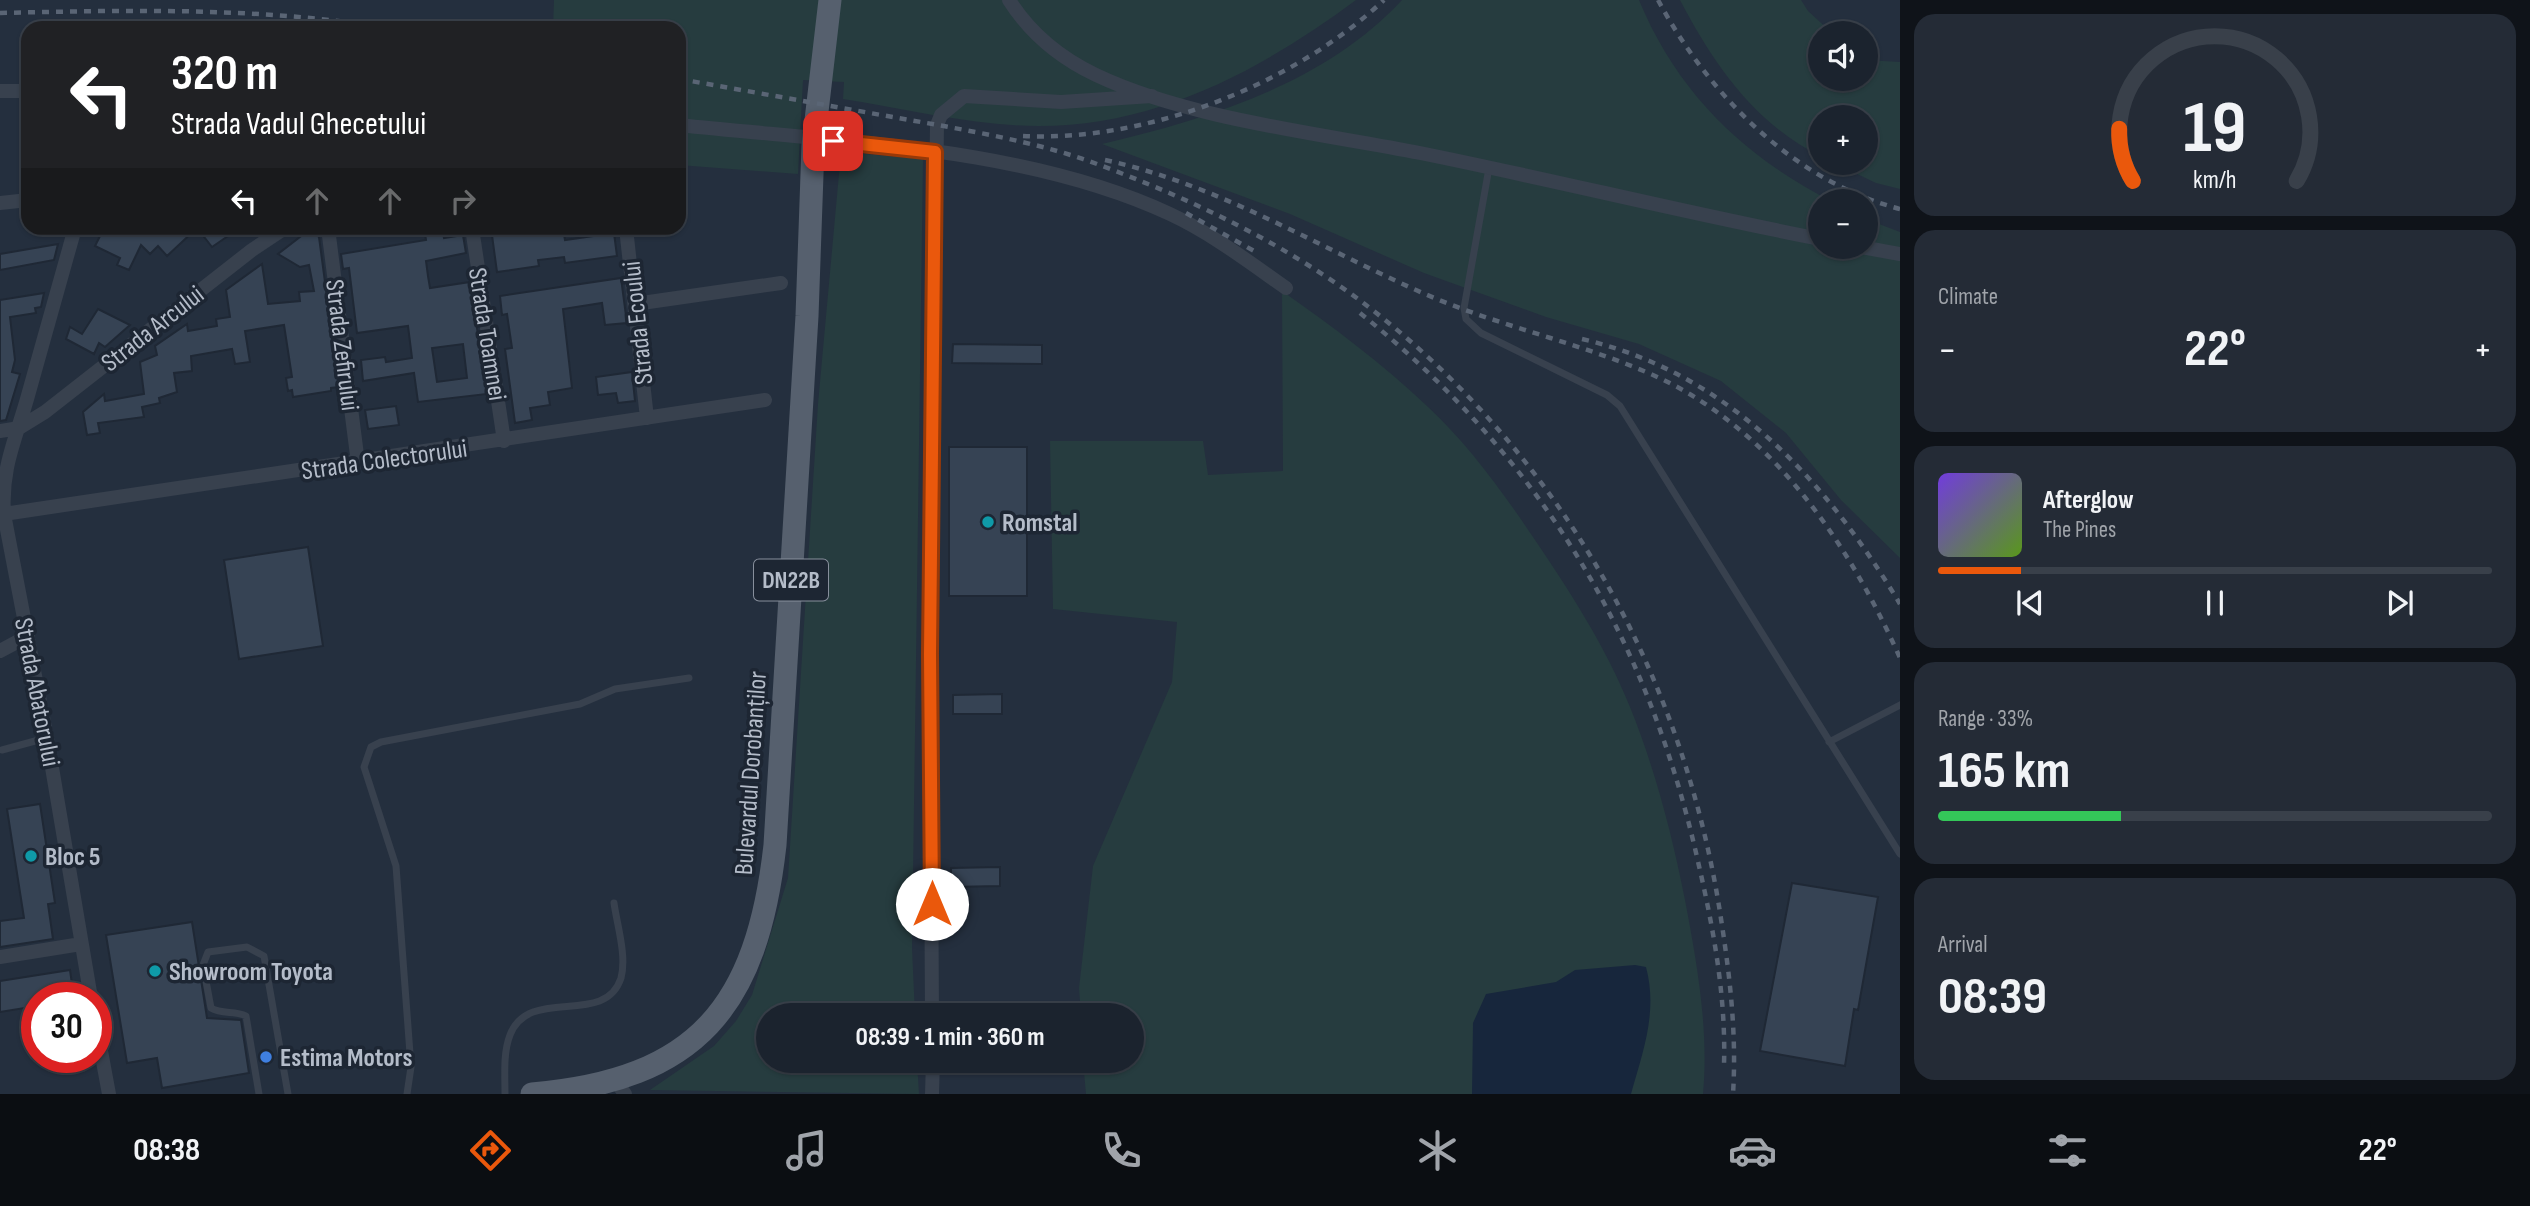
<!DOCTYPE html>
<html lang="en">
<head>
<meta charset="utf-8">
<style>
	:root { --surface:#1b232e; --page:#242b36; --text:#f1f3f6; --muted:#a0a4aa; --line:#39404a; --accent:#ea580c }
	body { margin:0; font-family:"Sofia Sans Condensed",sans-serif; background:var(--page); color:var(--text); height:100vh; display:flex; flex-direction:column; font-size:26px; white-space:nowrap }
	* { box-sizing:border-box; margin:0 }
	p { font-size:23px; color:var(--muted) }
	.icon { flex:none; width:38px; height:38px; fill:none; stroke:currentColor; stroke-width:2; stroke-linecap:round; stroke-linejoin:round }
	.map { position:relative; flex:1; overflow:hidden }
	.panel { display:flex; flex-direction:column; gap:14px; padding:14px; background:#0f1319; width:630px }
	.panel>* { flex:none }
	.top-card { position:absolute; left:21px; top:21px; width:665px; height:214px; border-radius:21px; box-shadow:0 2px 5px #0004,0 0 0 2px var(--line); background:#202124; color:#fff; overflow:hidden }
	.buttons { position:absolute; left:1808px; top:21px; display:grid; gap:14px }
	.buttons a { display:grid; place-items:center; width:70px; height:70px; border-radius:50%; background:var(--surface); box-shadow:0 2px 5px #0004,0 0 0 2px var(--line); font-size:35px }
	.speed { position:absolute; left:21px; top:982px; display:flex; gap:14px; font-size:35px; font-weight:700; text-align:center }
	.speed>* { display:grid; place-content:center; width:91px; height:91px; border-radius:50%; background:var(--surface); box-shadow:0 2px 5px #0004,0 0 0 2px var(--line); line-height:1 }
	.speed .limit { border:10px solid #d22; background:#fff; color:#111 }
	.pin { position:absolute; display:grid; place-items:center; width:60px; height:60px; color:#fff; margin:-30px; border-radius:14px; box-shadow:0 4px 10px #0006 }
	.me { position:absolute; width:77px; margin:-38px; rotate:0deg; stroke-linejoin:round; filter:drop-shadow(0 0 5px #0008) }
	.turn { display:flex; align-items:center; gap:24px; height:147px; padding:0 35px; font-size:32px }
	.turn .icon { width:91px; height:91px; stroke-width:2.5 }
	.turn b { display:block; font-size:49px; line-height:60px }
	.lanes { display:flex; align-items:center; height:66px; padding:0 35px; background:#0003; justify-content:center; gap:35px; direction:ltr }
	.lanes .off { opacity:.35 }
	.big { font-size:52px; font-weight:700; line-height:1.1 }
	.panel .widget { flex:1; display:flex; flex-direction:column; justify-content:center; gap:10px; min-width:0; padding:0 24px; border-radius:21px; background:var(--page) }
	.panel .dial { align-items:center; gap:0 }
	.dial svg { height:182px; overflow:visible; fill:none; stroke:var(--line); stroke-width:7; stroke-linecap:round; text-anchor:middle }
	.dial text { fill:var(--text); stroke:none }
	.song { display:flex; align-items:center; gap:21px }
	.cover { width:84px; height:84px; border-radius:10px; background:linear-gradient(135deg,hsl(260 70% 55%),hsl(90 70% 35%)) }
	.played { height:7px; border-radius:4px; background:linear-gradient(90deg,var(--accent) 15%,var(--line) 15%) }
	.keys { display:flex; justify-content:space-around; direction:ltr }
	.heat { display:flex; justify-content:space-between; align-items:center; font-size:38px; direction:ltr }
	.charge { height:10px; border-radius:5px; background:linear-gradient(90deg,#34c759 33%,var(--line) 0) }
	.trip { position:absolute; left:756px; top:1003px; width:388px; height:70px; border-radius:35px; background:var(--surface); box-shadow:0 2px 5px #0004,0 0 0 2px var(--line); font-weight:700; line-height:70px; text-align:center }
	.dock { display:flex; height:112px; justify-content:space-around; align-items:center; background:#0b0e12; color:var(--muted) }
	.dock .icon { width:49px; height:49px }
	.dock .active { color:var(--accent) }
	.dock b { font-size:32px; color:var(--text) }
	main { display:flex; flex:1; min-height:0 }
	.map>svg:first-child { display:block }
	.green { fill:#263c3f }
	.water { fill:#17263c }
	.building { fill:#364354; stroke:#1f2835; stroke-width:2; fill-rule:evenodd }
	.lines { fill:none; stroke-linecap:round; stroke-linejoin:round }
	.service { stroke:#38414e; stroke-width:7 }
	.minor { stroke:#38414e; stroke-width:14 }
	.primary { stroke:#56606e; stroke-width:23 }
	.rail { stroke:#5a6575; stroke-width:4.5; stroke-dasharray:7 7; stroke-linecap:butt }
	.route-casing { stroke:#983908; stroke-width:18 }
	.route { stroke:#ea580c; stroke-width:12 }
	.culture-dot { fill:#0f9aa8; stroke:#1d2633; stroke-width:2.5 }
	.shop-dot { fill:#3f7fe0; stroke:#1d2633; stroke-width:2.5 }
	.labels { text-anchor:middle; stroke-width:7; stroke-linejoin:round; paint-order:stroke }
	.shield { fill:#1d2633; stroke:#878f9c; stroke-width:2 }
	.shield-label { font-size:24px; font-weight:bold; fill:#b4bcc9 }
	.street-label { font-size:26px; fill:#b4bcc9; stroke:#1d2633 }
	.poi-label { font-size:26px; font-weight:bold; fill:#b4bcc9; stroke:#1d2633; text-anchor:start }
</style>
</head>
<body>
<main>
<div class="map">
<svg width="1900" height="1094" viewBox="0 0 1900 1094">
	<rect width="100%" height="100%" fill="#242f3e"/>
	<!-- green -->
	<path class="green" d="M554,0H1356C1263,69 1158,126 1039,126C974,126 907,109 843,99L844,82L803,80L798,174L679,165V28H553Z
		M1402,0H1639C1677,92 1743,156 1831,201H1820V247H1866V219L1900,232V558L1841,500L1786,433L1721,381L1639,344L1546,317L1424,273L1290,214L1102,144C1210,118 1324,84 1402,0Z
		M1680,0H1801L1808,11L1832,33H1820V79H1866V60L1900,62V189L1876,183L1834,163H1866V117H1820V156C1754,123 1713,63 1680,0Z
		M841,152L923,159L912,948L915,1015H768V1060L917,1061L919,1094L650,1090L714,1046L736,1021L752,995L788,878L818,404Z
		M1282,291C1333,327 1382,363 1427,406C1468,444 1502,491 1533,537C1569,590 1606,647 1630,707C1655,769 1672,834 1685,900C1697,963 1709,1030 1703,1094H1086L1083,1061L1132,1060V1015H1081L1079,988L1093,866L1172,682L1177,622L1053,609L1050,441H1203L1208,475L1283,471Z"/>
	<!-- water -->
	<path class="water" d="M1635,965L1646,967C1658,1012 1643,1051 1631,1094H1472L1473,1023L1486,994L1556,982L1575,970Z"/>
	<!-- building -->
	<path class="building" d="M104,228H223L228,236L212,247L197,228L167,256L158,246L150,254L141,245L129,270L117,265L120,258L95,246Z
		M424,228H442L444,238L463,235L466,253L426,261L428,276L430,288L470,282L487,394L418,402L414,373L363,381L361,360L385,357L386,362L412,358L408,326L357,333L349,268L343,269L341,254L426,240ZM463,344L467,378L437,382L432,348Z
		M491,228H563L565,240L614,233L617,256L565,263L564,257L538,260L539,266L497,272Z
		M309,230L319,237L339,387L331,388V391L293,397L292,390L288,391L286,378L292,377L284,325L245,331L250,362L235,364L232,349L191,356L192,371L174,373L177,392L159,398L160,403L142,407L144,417L98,423L100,433L87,435L83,412L104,394L105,401L144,394L140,362L157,355L155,346L187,324L188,331L217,326L216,319L230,317L226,290L262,264L268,304L300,301L299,292L314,291L309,265L300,267L278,254Z
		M58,244L54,260L0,270V254Z
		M621,278L627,323L605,325L602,303L563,309L572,388L548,392L550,405L530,408L532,420L515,423L505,349L512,348L507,314L502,315L500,296Z
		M44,293L41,307L35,308L36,313L10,317L15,360L12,372L20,374L6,420L0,421V300Z
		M98,309L130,325L105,347L99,343L94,354L66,339L70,327L82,334Z
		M953,344L1042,345V364L952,363Z
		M632,372L635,401L618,403L616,393L598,395L596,377Z
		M396,406L399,425L368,429L365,410Z
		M949,447H1027V596H949Z
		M308,547L323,646L239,659L224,560Z
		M1002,694V714H953V695Z
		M40,804L55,903L48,904L53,939L0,947V921L24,918L7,809Z
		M1000,867V886L951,887V868Z
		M1792,883L1878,897L1858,1010L1854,1009L1845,1066L1760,1051Z
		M192,922L207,1018L241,1020L249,1073L162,1088L157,1058L127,1063L106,935Z
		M70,970L74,998H37V1006L0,1012V981Z"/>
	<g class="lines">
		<!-- service -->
		<path class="service" d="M1489,168L1464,308L1466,319L1481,333L1607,395L1620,406L1900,854
			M1829,742L1900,705
			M2,750L46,738
			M259,1094L246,1016C235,1010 222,1015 211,1008L203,965L208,952L247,947L264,956L288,1094
			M407,1094L411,1067L396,866L364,767L371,747L381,742L580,704L615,689L689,678
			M505,1094C505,1075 503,1053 510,1035C529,985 605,1028 621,978C627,956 617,925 614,903"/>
		<!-- minor -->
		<path class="minor" d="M1009,0C1030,33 1060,58 1096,75C1189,119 1318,133 1420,153C1554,180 1686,213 1820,239
			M0,91H28
			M679,125C837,142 1024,146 1170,214C1211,233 1249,262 1286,288
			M0,203L28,200
			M75,228C59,285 43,342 27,399C15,441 1,469 4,514L47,738L91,998
			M328,228L358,463
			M472,228L504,441
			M626,228L647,418
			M1861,247L1900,254
			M635,304L781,283
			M0,431L19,428L45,412L252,250L285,228
			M4,514L765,400
			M0,651L28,636
			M0,957L81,944
			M932,1015L930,654L937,125L941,115L964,96L1061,102L1152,96
			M96,1024L109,1094
			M615,1080L625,1094
			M932,1094L933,1060"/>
		<!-- primary -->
		<path class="primary" d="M532,1094C698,1080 757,1006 775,845L807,316L813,146L830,0"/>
		<!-- rail -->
		<path class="rail" d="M1658,0C1709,95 1793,181 1900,209
			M0,13C130,10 260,7 388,28
			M679,79C765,94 852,110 938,125C992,135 1046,145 1097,164C1191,199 1286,244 1366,305C1558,452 1680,669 1719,906C1729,969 1737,1030 1733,1094
			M1023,136C1147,142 1293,85 1384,0
			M1105,160C1216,184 1313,244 1416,290C1490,324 1571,340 1646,372C1768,423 1848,541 1900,658
			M1186,213L1254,251
			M1360,313C1542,459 1649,639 1699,866C1714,931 1726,998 1724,1065
			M1582,339C1728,373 1825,479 1900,604"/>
	</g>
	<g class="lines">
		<!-- route casing -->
		<g class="route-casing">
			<path id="route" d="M833,141L935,152L930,654L932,904"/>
		</g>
		<!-- route -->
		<use href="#route" class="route"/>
	</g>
	<!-- markers -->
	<g class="culture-dot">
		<circle cx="988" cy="522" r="7"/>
		<circle cx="31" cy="856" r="7"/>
		<circle cx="155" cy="971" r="7"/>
	</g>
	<circle class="shop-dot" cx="266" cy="1057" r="7"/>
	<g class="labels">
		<!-- shield labels -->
		<rect class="shield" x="754" y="559.5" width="74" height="41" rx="5"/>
		<g class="shield-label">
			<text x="791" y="588">DN22B</text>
		</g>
		<!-- street labels -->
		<g class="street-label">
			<text transform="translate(637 323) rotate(-96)" y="9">Strada Ecoului</text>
			<text transform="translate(152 328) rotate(-38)" y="9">Strada Arcului</text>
			<text transform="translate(488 334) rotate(81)" y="9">Strada Toamnei</text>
			<text transform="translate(343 345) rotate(83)" y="9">Strada Zefirului</text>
			<text transform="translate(384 459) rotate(-8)" y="9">Strada Colectorului</text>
			<text transform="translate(38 692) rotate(79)" y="9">Strada Abatorului</text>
			<text transform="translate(750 773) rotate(-86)" y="9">Bulevardul Dorobanților</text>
		</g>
		<!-- poi labels -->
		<g class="poi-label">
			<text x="1002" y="531">Romstal</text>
			<text x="45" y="865">Bloc 5</text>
			<text x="169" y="980">Showroom Toyota</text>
			<text x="280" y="1066">Estima Motors</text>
		</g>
	</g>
</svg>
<div class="buttons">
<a><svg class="icon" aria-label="sound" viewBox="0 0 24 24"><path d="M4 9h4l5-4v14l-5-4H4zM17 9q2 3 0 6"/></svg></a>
<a>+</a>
<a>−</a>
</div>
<div class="speed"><div class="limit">30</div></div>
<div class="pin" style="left:833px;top:141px;background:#d93025"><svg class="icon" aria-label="arrive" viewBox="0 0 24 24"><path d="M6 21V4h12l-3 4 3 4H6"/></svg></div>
<svg class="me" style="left:932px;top:904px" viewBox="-20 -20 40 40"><circle r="19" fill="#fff"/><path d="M0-13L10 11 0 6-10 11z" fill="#ea580c"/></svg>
<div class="trip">08:39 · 1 min · 360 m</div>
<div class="top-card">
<div class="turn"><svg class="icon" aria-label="left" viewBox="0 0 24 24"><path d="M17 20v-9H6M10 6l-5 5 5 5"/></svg><div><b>320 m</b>Strada Vadul Ghecetului</div></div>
<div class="lanes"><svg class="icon" aria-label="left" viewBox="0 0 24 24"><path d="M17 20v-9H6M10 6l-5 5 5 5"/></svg><svg class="icon off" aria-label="ahead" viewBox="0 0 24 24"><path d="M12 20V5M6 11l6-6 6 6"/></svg><svg class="icon off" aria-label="ahead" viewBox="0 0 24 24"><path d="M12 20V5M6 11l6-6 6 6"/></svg><svg class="icon off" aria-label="right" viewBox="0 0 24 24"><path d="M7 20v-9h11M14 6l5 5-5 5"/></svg></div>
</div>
</div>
<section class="panel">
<div class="widget dial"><svg viewBox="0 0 100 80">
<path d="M14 69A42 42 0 1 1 86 69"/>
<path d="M14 69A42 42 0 0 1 8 46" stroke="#ea580c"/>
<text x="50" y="56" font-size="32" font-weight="700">19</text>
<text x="50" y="72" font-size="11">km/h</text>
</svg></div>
<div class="widget"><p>Climate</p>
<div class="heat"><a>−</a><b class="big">22°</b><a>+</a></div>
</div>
<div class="widget">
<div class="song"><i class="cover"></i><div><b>Afterglow</b><p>The Pines</p></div></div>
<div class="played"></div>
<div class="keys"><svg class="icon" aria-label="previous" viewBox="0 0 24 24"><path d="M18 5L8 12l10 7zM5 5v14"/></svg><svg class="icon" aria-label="pause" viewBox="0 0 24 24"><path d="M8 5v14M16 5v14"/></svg><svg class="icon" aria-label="next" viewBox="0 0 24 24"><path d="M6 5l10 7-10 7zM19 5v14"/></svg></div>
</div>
<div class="widget"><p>Range · 33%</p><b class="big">165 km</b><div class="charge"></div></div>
<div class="widget"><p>Arrival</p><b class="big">08:39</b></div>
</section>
</main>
<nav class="dock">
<b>08:38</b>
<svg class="icon active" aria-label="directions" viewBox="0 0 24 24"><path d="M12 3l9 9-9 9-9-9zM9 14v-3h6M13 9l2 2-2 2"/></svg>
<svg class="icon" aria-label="music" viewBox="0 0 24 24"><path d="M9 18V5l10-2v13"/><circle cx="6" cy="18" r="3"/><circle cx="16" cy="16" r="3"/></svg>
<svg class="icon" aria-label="phone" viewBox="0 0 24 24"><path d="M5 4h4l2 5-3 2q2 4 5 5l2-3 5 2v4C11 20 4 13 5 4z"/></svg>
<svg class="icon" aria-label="climate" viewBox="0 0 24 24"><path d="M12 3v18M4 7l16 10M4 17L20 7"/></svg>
<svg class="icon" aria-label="car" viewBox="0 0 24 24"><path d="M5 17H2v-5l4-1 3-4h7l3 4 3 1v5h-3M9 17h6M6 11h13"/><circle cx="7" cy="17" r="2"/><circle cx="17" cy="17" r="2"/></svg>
<svg class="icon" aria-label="filters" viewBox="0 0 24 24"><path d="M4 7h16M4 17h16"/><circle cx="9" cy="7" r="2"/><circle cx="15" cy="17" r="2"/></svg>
<b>22°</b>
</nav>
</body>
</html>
